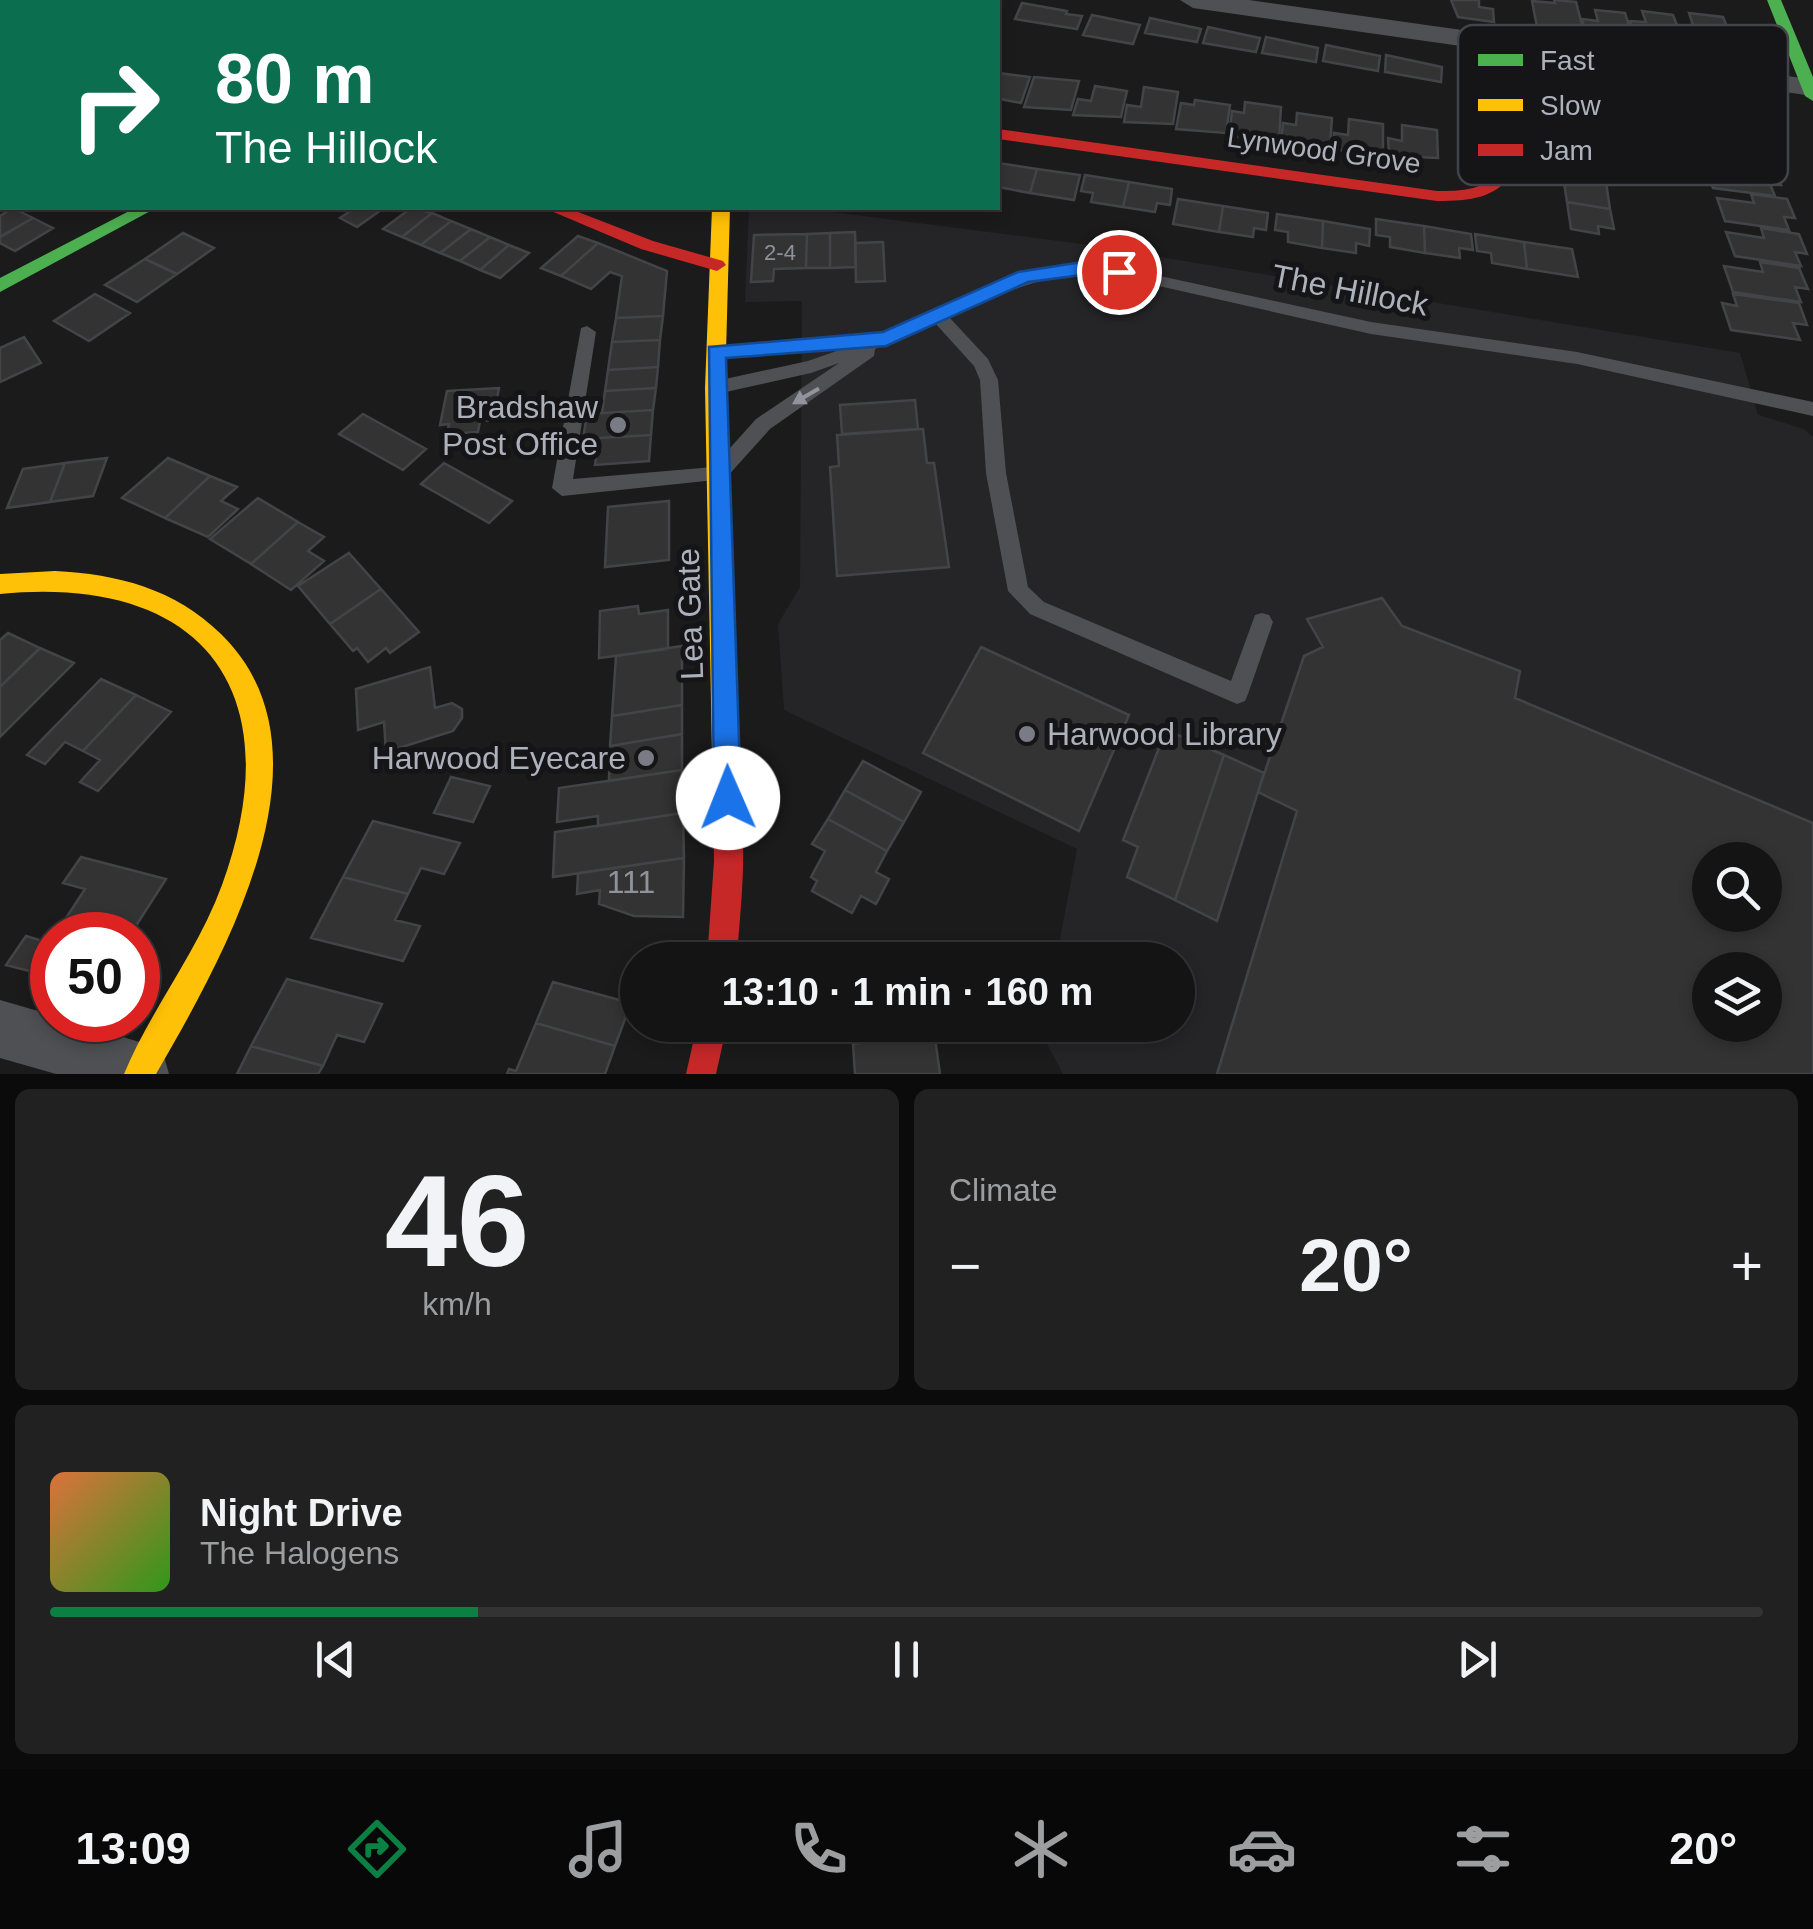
<!DOCTYPE html>
<html lang="en">
<head>
<meta charset="utf-8">
<style>
	:root { --surface:#141414; --page:#212122; --text:#f1f3f6; --muted:#9d9ea0; --line:#333334; --accent:#0b8043 }
	body { margin:0; font-family:Arial,sans-serif; background:var(--page); color:var(--text); height:100vh; display:flex; flex-direction:column; font-size:38px; white-space:nowrap }
	* { box-sizing:border-box; margin:0 }
	p { font-size:32px; color:var(--muted) }
	.icon { flex:none; width:55px; height:55px; fill:none; stroke:currentColor; stroke-width:2; stroke-linecap:round; stroke-linejoin:round }
	.map { position:relative; height:1074px; overflow:hidden }
	.drawer { display:flex; flex-direction:column; gap:15px; padding:15px; background:#0b0b0b; flex:1 }
	.drawer>* { flex:none }
	.banner { position:absolute; left:0px; top:0px; width:1000px; height:210px; box-shadow:0 5px 15px #0003,0 0 0 2px var(--line); background:#0b6e4f; color:#fff; overflow:hidden }
	.tools { position:absolute; left:1692px; top:842px; display:grid; gap:20px }
	.tools a { display:grid; place-items:center; width:90px; height:90px; border-radius:50%; background:var(--surface); box-shadow:0 5px 15px #0003,0 0 0 2px var(--line); font-size:50px }
	.speed { position:absolute; left:30px; top:912px; display:flex; gap:20px; font-size:50px; font-weight:700; text-align:center }
	.speed>* { display:grid; place-content:center; width:130px; height:130px; border-radius:50%; background:var(--surface); box-shadow:0 5px 15px #0003,0 0 0 2px var(--line); line-height:1 }
	.speed .limit { border:15px solid #d22; background:#fff; color:#111 }
	.pin { position:absolute; display:grid; place-items:center; width:85px; height:85px; color:#fff; margin:-42px; border:5px solid #fff; border-radius:50%; box-shadow:0 2px 10px #0007 }
	.me { position:absolute; width:110px; margin:-55px; rotate:359deg; stroke-linejoin:round; filter:drop-shadow(0 0 8px #0008) }
	.turn { display:flex; align-items:center; gap:35px; height:210px; padding:0 50px; font-size:45px }
	.turn .icon { width:130px; height:130px; stroke-width:2.5 }
	.turn b { display:block; font-size:70px; line-height:85px }
	.big { font-size:75px; font-weight:800; line-height:1.1 }
	.drawer .tile { flex:1; display:flex; flex-direction:column; justify-content:center; gap:15px; min-width:0; padding:0 35px; border-radius:15px; background:var(--page) }
	.drawer .dial { align-items:center; gap:0 }
	.dial b { font-size:130px; line-height:1 }
	.song { display:flex; align-items:center; gap:30px }
	.cover { width:120px; height:120px; border-radius:15px; background:linear-gradient(135deg,hsl(20 70% 55%),hsl(110 70% 35%)) }
	.played { height:10px; border-radius:5px; background:linear-gradient(90deg,var(--accent) 25%,var(--line) 25%) }
	.keys { display:flex; justify-content:space-around; direction:ltr }
	.heat { display:flex; justify-content:space-between; align-items:center; font-size:55px; direction:ltr }
	.drawer .tiles { flex:1; display:grid; gap:15px; grid-template-columns:1fr 1fr }
	.tile:last-child { grid-column:span 2 }
	.trip { position:absolute; left:620px; top:942px; width:575px; height:100px; border-radius:50px; background:var(--surface); box-shadow:0 5px 15px #0003,0 0 0 2px var(--line); font-weight:800; line-height:100px; text-align:center }
	.menu { display:flex; height:160px; justify-content:space-around; align-items:center; background:#080808; color:var(--muted) }
	.menu .icon { width:70px; height:70px }
	.menu .current { color:var(--accent) }
	.menu b { font-size:45px; color:var(--text) }
	.map>svg:first-child { display:block }
	.built { fill:#252527; fill-rule:evenodd }
	.building { fill:#333; stroke:#434447; stroke-width:2.5; fill-rule:evenodd }
	.lines { fill:none; stroke-linecap:round; stroke-linejoin:round }
	.lane { fill:#4f5054; fill-rule:evenodd }
	.street { fill:#4f5054; fill-rule:evenodd }
	.fast { fill:#4caf50; fill-rule:evenodd }
	.slow { fill:#ffc107; fill-rule:evenodd }
	.jam { fill:#c62828; fill-rule:evenodd }
	.oneway { fill:#90949d }
	.route { fill:#1a73e8; stroke:#114b97; stroke-width:2.5 }
	.poi-dot { fill:#797c84; stroke:#151517; stroke-width:4 }
	.labels { text-anchor:middle; stroke-width:10; stroke-linejoin:round; paint-order:stroke }
	.far-number-label { font-size:22px; fill:#8e929a }
	.far-street-label { font-size:28px; fill:#acb1bc; stroke:#151517 }
	.street-label { font-size:32px; fill:#acb1bc; stroke:#151517 }
	.poi-label { font-size:32px; fill:#acb1bc; stroke:#151517; text-anchor:end }
	.near-number-label { font-size:32px; fill:#8e929a }
	.key { fill:#151517; stroke:#424449; stroke-width:2.5 }
	.key-label { font-size:28px; fill:#acb1bc }
</style>
</head>
<body>
<div class="map">
<svg width="1813" height="1074" viewBox="0 0 1813 1074">
	<rect width="100%" height="100%" fill="#1b1b1b"/>
	<!-- built -->
	<path class="built" d="M749,208H801L1082,244L1740,353L1758,415L1804,429L1813,437V1074H1063L1041,1033L1043,1025H1178V960H1056L1077,849L784,710L778,624L800,587L802,301L745,302ZM1710,860H1765V915H1710ZM1710,970H1765V1025H1710Z"/>
	<!-- building -->
	<path class="building" d="M1451,0H1479V7L1493,9L1494,22L1458,17Z
		M1554,0L1576,2L1583,29L1537,27L1532,1L1555,3Z
		M1022,3L1067,11L1066,14L1082,16L1077,29L1015,19Z
		M1595,10L1625,13L1632,35L1586,33L1582,19L1598,21Z
		M1642,11L1673,15L1681,36L1635,35L1630,21L1646,22Z
		M1689,13L1723,17L1734,45L1686,39L1682,26L1694,28Z
		M1092,15L1140,25L1133,44L1083,35Z
		M1150,18L1201,29L1197,42L1145,33Z
		M1208,27L1260,38L1256,52L1203,43Z
		M1266,37L1318,48L1316,62L1262,53Z
		M1326,45L1380,56L1378,71L1323,61Z
		M1386,55L1442,67L1441,82L1385,72Z
		M999,73L1030,77L1021,103L1000,99L998,104Z
		M1034,77L1079,81L1071,110L1024,107Z
		M1095,86L1127,91L1121,117L1073,115L1078,99L1091,101Z
		M1144,87L1178,92L1173,124L1124,122L1127,105L1141,107Z
		M1195,100L1230,105L1226,133L1176,129L1181,103L1194,105Z
		M1245,102L1281,107L1279,140L1229,136L1232,111L1244,113Z
		M1297,113L1332,118L1330,146L1281,144L1283,123L1296,125Z
		M1349,119L1383,124V152L1334,150V133L1348,135Z
		M1402,125L1437,130L1438,158L1389,156L1388,138L1402,141Z
		M998,163L1037,169L1030,193L998,187Z
		M1738,163L1773,168L1781,185L1770,184L1775,196L1713,188L1705,166L1741,171Z
		M1037,169L1080,175L1074,200L1030,193Z
		M1085,175L1129,182L1123,207L1091,202L1093,193L1081,191Z
		M1563,176L1606,182L1610,209L1567,202Z
		M1129,182L1172,189L1170,205L1157,203L1155,212L1123,207Z
		M1751,194L1787,199L1795,218L1784,217L1789,230L1725,221L1717,198L1754,203Z
		M1178,199L1223,206L1219,232L1173,224Z
		M1567,202L1610,209L1614,229L1598,226L1599,234L1571,229Z
		M1223,206L1268,213L1266,230L1254,228L1253,237L1219,232Z
		M13,208L33,218L0,237V216Z
		M355,208H384L357,227L340,218Z
		M411,208L432,213L402,237L383,229Z
		M432,213L451,221L421,245L402,237Z
		M1277,214L1323,221L1322,248L1288,242V232L1275,230Z
		M33,218L53,228L15,251L0,243V237Z
		M1376,219L1424,226L1425,253L1390,247V237L1376,235Z
		M451,221L471,229L440,253L421,245Z
		M1323,221L1370,229L1369,246L1356,243V253L1322,248Z
		M1424,226L1471,234L1473,250L1459,248L1460,258L1425,253Z
		M1761,228L1799,234L1807,254L1795,252L1801,266L1735,256L1726,232L1764,238Z
		M471,229L490,237L460,261L440,253Z
		M855,232L856,267L830,268V233Z
		M183,233L214,248L177,274L145,259Z
		M830,233V268H806L807,234Z
		M807,234L806,268L774,269L773,281L751,282L754,235Z
		M1475,234L1524,242L1527,269L1492,263L1491,253L1477,251Z
		M578,236L598,243L561,276L541,268Z
		M490,237L509,245L480,270L460,261Z
		M883,242L885,281L856,282L855,243Z
		M1524,242L1572,249L1578,277L1527,269Z
		M598,243L667,271L663,316L616,318L622,276L610,272L591,289L561,276Z
		M509,245L529,253L500,278L480,270Z
		M145,259L177,274L137,302L105,285Z
		M1760,262L1799,268L1808,289L1795,287L1801,302L1733,292L1724,266L1763,272Z
		M95,294L130,313L89,341L54,321Z
		M1733,294L1799,303L1807,325L1793,323L1800,340L1731,330L1722,303L1737,306Z
		M663,316L660,340L612,342L616,318Z
		M24,337L41,363L0,382V348Z
		M660,340L658,367L608,370L612,342Z
		M658,367L656,388L605,391L608,370Z
		M499,388L493,420L480,421L478,432L447,434L449,424L440,425L447,391Z
		M656,388L653,410L602,413L605,391Z
		M915,400L918,429L842,434L840,405Z
		M653,410L651,435L583,439L587,414Z
		M363,414L426,449L403,470L339,434Z
		M923,429L927,463H934L949,567L837,576L830,467L839,466L837,435Z
		M651,435L649,461L595,465L599,438Z
		M107,458L93,496L50,502L65,463Z
		M168,458L210,476L165,518L122,498Z
		M65,463L50,502L7,508L23,469Z
		M444,463L512,501L489,523L421,484Z
		M210,476L237,487L221,501L238,509L208,537L165,518Z
		M258,498L298,522L251,564L210,539Z
		M669,501V560L605,567L608,507Z
		M298,522L324,537L308,551L324,561L291,590L251,564Z
		M349,553L381,589L330,624L298,586Z
		M381,589L419,632L390,653L386,648L368,662L357,648L353,651L330,624Z
		M1382,598L1402,626L1520,671L1515,698L1813,823V1074H1217L1297,811L1258,792L1304,656L1323,647L1307,619ZM1710,860H1765V915H1710ZM1710,970H1765V1025H1710Z
		M638,606L639,614L668,610V649L599,658L600,611Z
		M8,633L40,648L0,687V640Z
		M682,646V705L612,716L616,656Z
		M981,647L1129,715L1079,831L923,753Z
		M40,648L74,663L0,737V687Z
		M430,667L435,708L452,703L462,709V718L453,731L386,752L384,722L358,730L356,689Z
		M101,679L136,695L83,751L65,742L45,764L27,755Z
		M136,695L171,712L98,791L80,782L100,760L83,751Z
		M682,705V734L610,746L612,716Z
		M1166,730L1224,755L1175,900L1127,877L1138,847L1123,840Z
		M682,734V770L609,781L610,746Z
		M1224,755L1264,773L1217,921L1175,900Z
		M863,761L921,792L904,822L845,790Z
		M682,770L683,813L598,826V816L557,822L559,788Z
		M451,777L490,786L473,822L434,813Z
		M845,790L904,822L887,851L828,819Z
		M683,813L684,858L553,877L555,832Z
		M828,819L887,851L876,872L889,879L876,904L861,896L852,913L812,891L817,881L811,877L825,851L812,844Z
		M373,821L460,843L444,874L421,868L408,894L343,877Z
		M81,857L166,879L132,932L68,915L85,889L63,883Z
		M684,858L683,917L634,916L599,904L600,890L577,894L578,873Z
		M343,877L408,894L395,920L420,926L403,961L311,938Z
		M68,915L132,932L55,935Z
		M26,936L49,943L52,938V977L6,965Z
		M287,979L382,1004L364,1042L337,1035L323,1066L251,1046Z
		M553,982L631,1003L615,1046L536,1023Z
		M536,1023L615,1046L605,1074H507L509,1069L516,1071Z
		M851,1025H933L934,1031L853,1044Z
		M934,1031L940,1074H855L853,1044Z
		M251,1046L323,1066L318,1074H237Z"/>
	<g class="lines">
		<!-- lane -->
		<path class="lane" d="M290,0H308L309,2H291Z
			M1082,263L1119,267L1371,322L1577,352L1813,402V416L1577,364L1371,334L1119,277C1048,270 1012,289 949,317L988,359L998,380L1006,473L1028,587L1044,602L1231,681L1255,615L1262,613L1269,615L1273,622L1248,694L1245,701L1237,704L1030,614L1008,591L986,473L980,380L974,366L935,323L875,349L874,356L770,429L725,479L562,496L552,488L581,328L587,326L596,332L573,479L713,467L756,419L839,363L811,373L717,394L711,392L708,387L711,382L808,361L845,348L716,358L710,356L707,352L710,348L863,334L870,338L1018,273Z"/>
		<!-- street -->
		<path class="street" d="M1180,0H1249L1809,79L1813,80V96L1193,8Z
			M0,1000L52,1015V1020H68L162,1049L169,1074H56L0,1058Z"/>
		<!-- fast -->
		<path class="fast" d="M1767,0H1781L1813,77V101L1805,96Z
			M135,208H156L0,292V278Z"/>
		<!-- slow -->
		<path class="slow" d="M712,208H730L725,388L739,805L735,814L726,818L717,814L713,805L705,388Z
			M55,571C118,574 175,589 221,634C342,752 223,958 156,1074H124C151,1009 197,953 222,885C292,693 205,574 0,594V574Z"/>
		<!-- jam -->
		<path class="jam" d="M33,0H52L53,2H35Z
			M1497,41L1504,45L1516,168C1498,199 1470,201 1437,201L998,139V129L1437,191C1462,191 1485,191 1500,168L1490,45Z
			M544,208H568L653,241L723,261L726,265L717,271L641,249Z
			M726,792L735,796C751,832 739,919 737,960H707L714,861L713,805L717,796Z
			M697,1025H727L716,1074H686Z"/>
	</g>
	<!-- one-way arrows -->
	<defs><path id="oneway-solid" d="M-6-.8H1V-3.2L6.5 0L1 3.2V.8H-6Z" transform="scale(2.5)"/></defs>
	<use class="oneway" href="#oneway-solid" transform="translate(806 396) rotate(150)"/>
	<!-- route -->
	<path class="route" d="M1082,262L1119,266L1128,272L1119,279L1082,275L1028,282L886,346L726,358L741,798L737,807L728,811L718,807L714,798L709,347L883,332L1018,272Z"/>
	<!-- markers -->
	<g class="poi-dot">
		<circle cx="618" cy="425" r="10"/>
		<circle cx="1027" cy="734" r="10"/>
		<circle cx="646" cy="758" r="10"/>
	</g>
	<g class="labels">
		<!-- far-number labels -->
		<g class="far-number-label">
			<text x="780" y="260">2-4</text>
		</g>
		<!-- far-street labels -->
		<g class="far-street-label">
			<text transform="translate(1324 150) rotate(8)" y="10">Lynwood Grove</text>
		</g>
		<!-- street labels -->
		<g class="street-label">
			<text transform="translate(1350 290) rotate(11)" y="11">The Hillock</text>
			<text transform="translate(690 614) rotate(-92)" y="11">Lea Gate</text>
		</g>
		<!-- poi labels -->
		<g class="poi-label">
			<text x="598" y="418">Bradshaw<tspan x="598" dy="37">Post Office</tspan></text>
			<text x="1047" y="745" text-anchor="start">Harwood Library</text>
			<text x="626" y="769">Harwood Eyecare</text>
		</g>
		<!-- near-number labels -->
		<g class="near-number-label">
			<text x="631" y="893">111</text>
		</g>
	</g>
	<!-- legend -->
	<rect x="1458" y="25" width="330" height="160" rx="15" class="key"/>
	<rect x="1478" y="54" width="45" height="12" fill="#4caf50"/>
	<rect x="1478" y="99" width="45" height="12" fill="#ffc107"/>
	<rect x="1478" y="144" width="45" height="12" fill="#c62828"/>
	<g class="key-label">
		<text x="1540" y="70">Fast</text>
		<text x="1540" y="115">Slow</text>
		<text x="1540" y="160">Jam</text>
	</g>
</svg>
<div class="tools">
<a><svg class="icon" aria-label="search" viewBox="0 0 24 24"><circle cx="10" cy="10" r="6"/><path d="M15 15l6 6"/></svg></a>
<a><svg class="icon" aria-label="layers" viewBox="0 0 24 24"><path d="M12 4l9 5-9 5-9-5zM3 14l9 5 9-5"/></svg></a>
</div>
<div class="speed"><div class="limit">50</div></div>
<div class="pin" style="left:1119px;top:272px;background:#d93025"><svg class="icon" aria-label="arrive" viewBox="0 0 24 24"><path d="M6 21V4h12l-3 4 3 4H6"/></svg></div>
<svg class="me" style="left:728px;top:798px" viewBox="-20 -20 40 40"><circle r="19" fill="#fff"/><path d="M0-13L10 11 0 6-10 11z" fill="#1a73e8"/></svg>
<div class="trip">13:10 · 1 min · 160 m</div>
<div class="banner">
<div class="turn"><svg class="icon" aria-label="right" viewBox="0 0 24 24"><path d="M7 20v-9h11M14 6l5 5-5 5"/></svg><div><b>80 m</b>The Hillock</div></div>
</div>
</div>
<section class="drawer">
<div class="tiles">
<div class="tile dial"><b>46</b><p>km/h</p></div>
<div class="tile"><p>Climate</p>
<div class="heat"><a>−</a><b class="big">20°</b><a>+</a></div>
</div>
<div class="tile">
<div class="song"><i class="cover"></i><div><b>Night Drive</b><p>The Halogens</p></div></div>
<div class="played"></div>
<div class="keys"><svg class="icon" aria-label="previous" viewBox="0 0 24 24"><path d="M18 5L8 12l10 7zM5 5v14"/></svg><svg class="icon" aria-label="pause" viewBox="0 0 24 24"><path d="M8 5v14M16 5v14"/></svg><svg class="icon" aria-label="next" viewBox="0 0 24 24"><path d="M6 5l10 7-10 7zM19 5v14"/></svg></div>
</div>
</div>
</section>
<nav class="menu">
<b>13:09</b>
<svg class="icon current" aria-label="directions" viewBox="0 0 24 24"><path d="M12 3l9 9-9 9-9-9zM9 14v-3h6M13 9l2 2-2 2"/></svg>
<svg class="icon" aria-label="music" viewBox="0 0 24 24"><path d="M9 18V5l10-2v13"/><circle cx="6" cy="18" r="3"/><circle cx="16" cy="16" r="3"/></svg>
<svg class="icon" aria-label="phone" viewBox="0 0 24 24"><path d="M5 4h4l2 5-3 2q2 4 5 5l2-3 5 2v4C11 20 4 13 5 4z"/></svg>
<svg class="icon" aria-label="climate" viewBox="0 0 24 24"><path d="M12 3v18M4 7l16 10M4 17L20 7"/></svg>
<svg class="icon" aria-label="car" viewBox="0 0 24 24"><path d="M5 17H2v-5l4-1 3-4h7l3 4 3 1v5h-3M9 17h6M6 11h13"/><circle cx="7" cy="17" r="2"/><circle cx="17" cy="17" r="2"/></svg>
<svg class="icon" aria-label="filters" viewBox="0 0 24 24"><path d="M4 7h16M4 17h16"/><circle cx="9" cy="7" r="2"/><circle cx="15" cy="17" r="2"/></svg>
<b>20°</b>
</nav>
</body>
</html>
